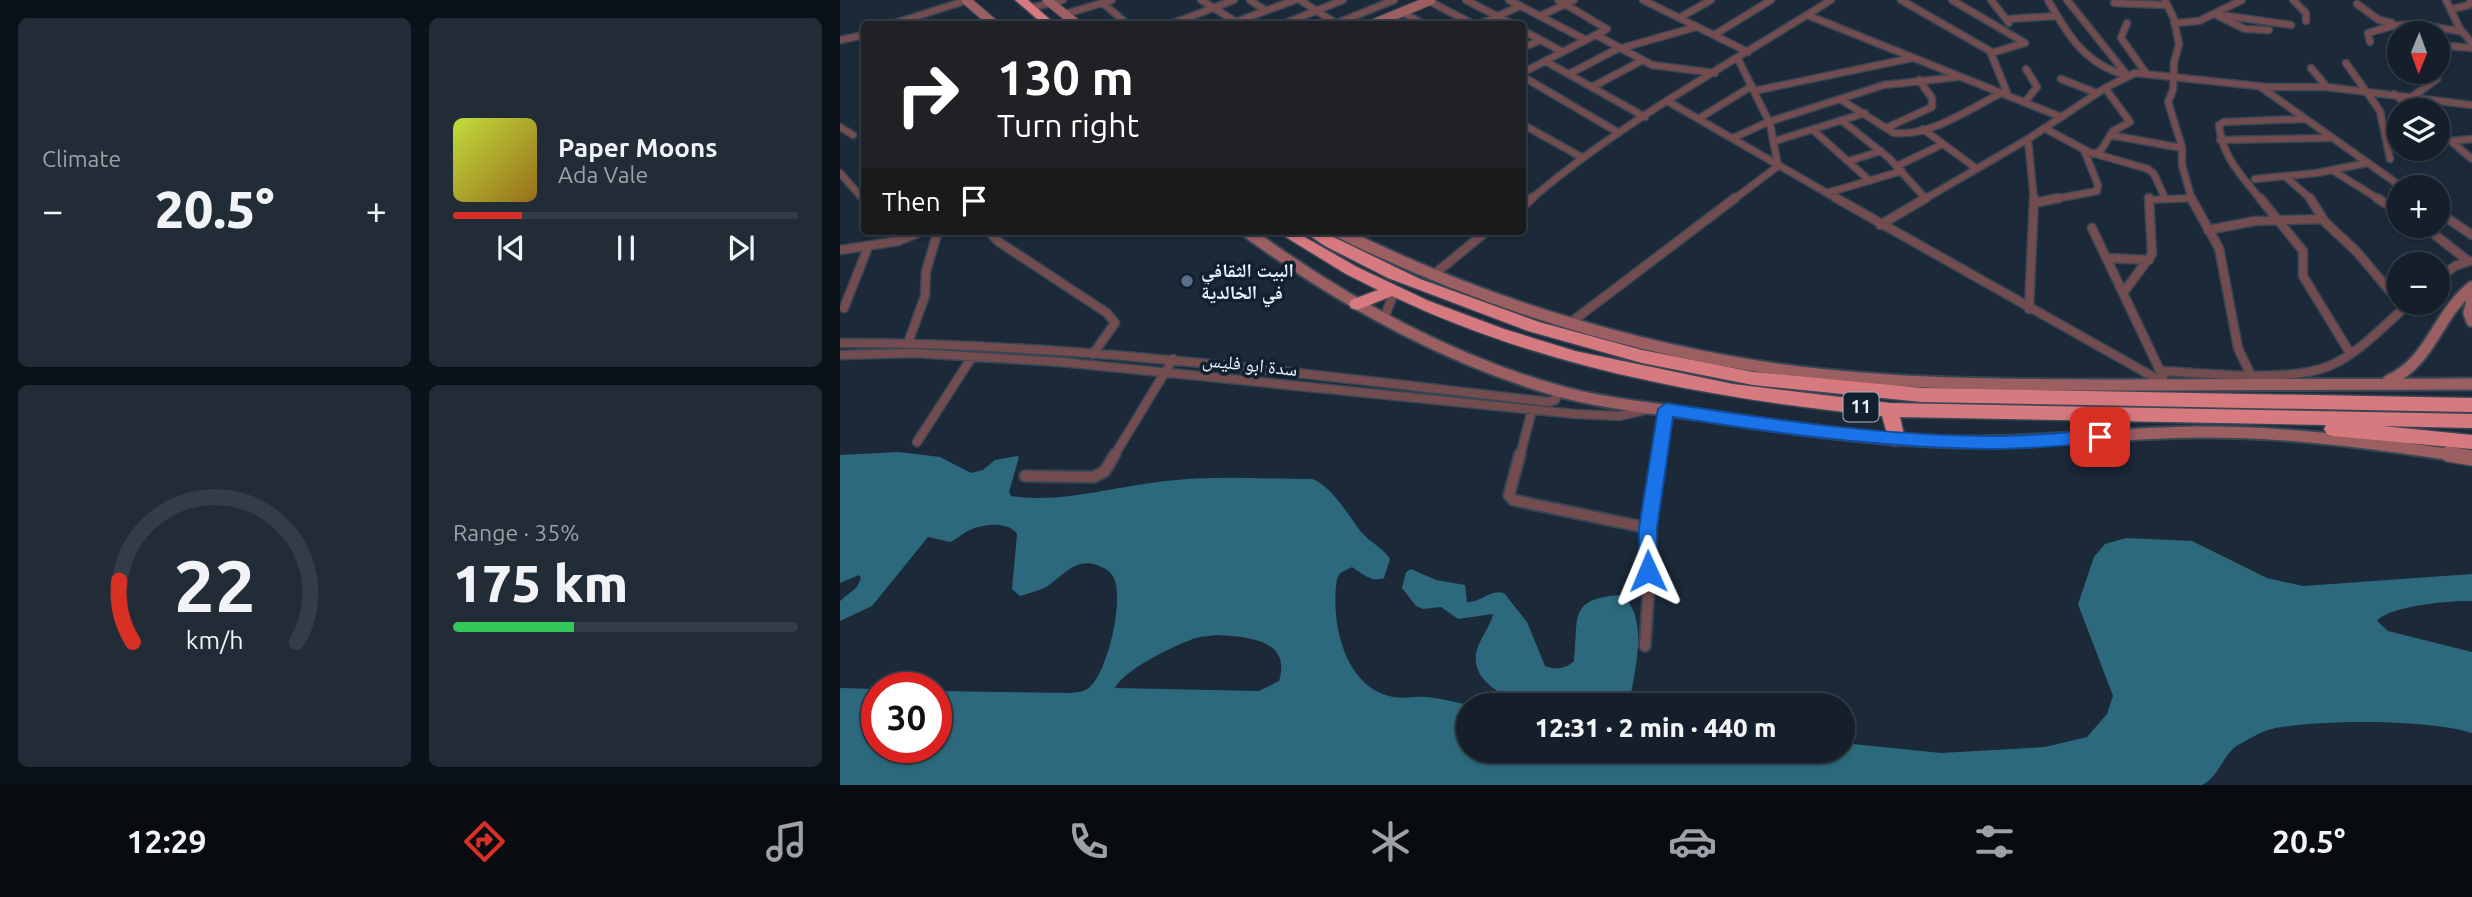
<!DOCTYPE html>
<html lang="en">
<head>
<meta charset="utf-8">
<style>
	:root { --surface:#141f2b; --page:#212c37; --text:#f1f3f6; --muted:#9da2a9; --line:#333d47; --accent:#d93025 }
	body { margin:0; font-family:Ubuntu,"Noto Naskh Arabic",sans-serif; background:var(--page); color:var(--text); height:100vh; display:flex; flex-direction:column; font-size:26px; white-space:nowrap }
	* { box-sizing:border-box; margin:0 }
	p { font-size:23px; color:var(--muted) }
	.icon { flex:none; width:38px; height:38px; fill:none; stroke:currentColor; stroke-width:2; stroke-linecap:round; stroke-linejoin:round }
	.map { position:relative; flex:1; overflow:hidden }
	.side { display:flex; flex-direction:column; gap:18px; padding:18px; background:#0b1118; width:840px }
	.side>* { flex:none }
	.top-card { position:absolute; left:21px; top:21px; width:665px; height:214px; border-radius:7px; box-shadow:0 2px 5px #0004,0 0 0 2px var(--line); background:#202124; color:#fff; overflow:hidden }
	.needle { width:46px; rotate:181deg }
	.controls { position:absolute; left:1547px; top:21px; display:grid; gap:14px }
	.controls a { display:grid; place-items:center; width:63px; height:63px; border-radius:50%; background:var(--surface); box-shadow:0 2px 5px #0004,0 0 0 2px var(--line); font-size:35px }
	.speed { position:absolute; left:21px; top:672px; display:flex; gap:14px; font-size:35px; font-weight:700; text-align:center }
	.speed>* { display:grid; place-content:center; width:91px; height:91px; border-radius:50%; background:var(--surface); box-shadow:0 2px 5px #0004,0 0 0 2px var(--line); line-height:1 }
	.speed .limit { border:10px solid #d22; background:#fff; color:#111 }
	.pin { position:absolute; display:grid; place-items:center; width:60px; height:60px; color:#fff; margin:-30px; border-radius:14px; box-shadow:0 4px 10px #0006 }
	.me { position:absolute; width:77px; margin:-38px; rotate:359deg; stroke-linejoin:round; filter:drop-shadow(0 0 5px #0008) }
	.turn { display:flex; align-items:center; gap:24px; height:147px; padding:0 21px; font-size:32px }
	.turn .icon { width:91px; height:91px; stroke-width:2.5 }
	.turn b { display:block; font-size:49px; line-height:60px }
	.then { display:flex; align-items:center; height:66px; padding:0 21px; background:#0003; gap:14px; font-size:26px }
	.big { font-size:52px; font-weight:800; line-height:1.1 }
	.side .tile { flex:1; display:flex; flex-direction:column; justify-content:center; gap:10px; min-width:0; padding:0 24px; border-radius:10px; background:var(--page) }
	.side .dial { align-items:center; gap:0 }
	.dial svg { height:182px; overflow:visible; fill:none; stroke:var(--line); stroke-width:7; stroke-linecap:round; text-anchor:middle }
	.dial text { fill:var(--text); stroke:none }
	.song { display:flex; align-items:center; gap:21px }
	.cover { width:84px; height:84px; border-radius:10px; background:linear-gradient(135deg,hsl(70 70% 55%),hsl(40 70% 35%)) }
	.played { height:7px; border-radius:4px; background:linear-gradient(90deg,var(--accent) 20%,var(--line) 20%) }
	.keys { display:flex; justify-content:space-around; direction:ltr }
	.heat { display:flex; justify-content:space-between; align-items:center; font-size:38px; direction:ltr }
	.charge { height:10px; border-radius:5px; background:linear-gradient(90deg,#34c759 35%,var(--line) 0) }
	.side .tiles { flex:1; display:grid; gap:18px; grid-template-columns:repeat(2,1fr) }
	.trip { position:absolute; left:616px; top:693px; width:399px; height:70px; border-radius:35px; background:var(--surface); box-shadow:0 2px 5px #0004,0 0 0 2px var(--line); font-weight:800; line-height:70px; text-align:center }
	.tab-bar { display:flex; height:112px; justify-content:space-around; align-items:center; background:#080c11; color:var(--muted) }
	.tab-bar .icon { width:49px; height:49px }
	.tab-bar .on { color:var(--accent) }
	.tab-bar b { font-size:32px; color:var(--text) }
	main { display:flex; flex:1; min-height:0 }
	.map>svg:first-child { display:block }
	.water { fill:#2c697d; fill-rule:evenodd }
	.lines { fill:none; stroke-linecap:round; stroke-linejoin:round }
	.street-far2-casing { stroke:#384554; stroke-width:9 }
	.street-far1-casing { stroke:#384554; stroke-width:11 }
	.street-casing { stroke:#384554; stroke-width:14 }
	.secondary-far2-casing { stroke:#384554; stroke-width:11 }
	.secondary-far1-casing { stroke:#384554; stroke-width:15 }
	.secondary-casing { stroke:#384554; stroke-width:18 }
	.highway-casing { stroke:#384554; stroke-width:3 }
	.street-far2 { stroke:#724c4e; stroke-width:6 }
	.street-far1 { stroke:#724c4e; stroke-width:8 }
	.street { stroke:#724c4e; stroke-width:10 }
	.secondary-far2 { stroke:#9b5f62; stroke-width:9 }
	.secondary-far1 { stroke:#9b5f62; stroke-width:11 }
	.secondary { stroke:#9b5f62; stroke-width:15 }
	.highway { fill:#d77a80; fill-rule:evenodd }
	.route { fill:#1a73e8; stroke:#114b97; stroke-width:2 }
	.service-dot { fill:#5c6f8a; stroke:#11202e; stroke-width:2.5 }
	.labels { text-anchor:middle; stroke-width:7; stroke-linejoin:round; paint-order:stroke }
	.shield { fill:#11202e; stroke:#a8b3bf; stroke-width:2 }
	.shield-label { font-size:18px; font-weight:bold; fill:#e9f2fd }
	.poi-label { font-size:19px; font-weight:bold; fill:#e9f2fd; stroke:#11202e; text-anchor:start }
	.street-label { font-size:19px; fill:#e9f2fd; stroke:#11202e }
</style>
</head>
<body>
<main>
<section class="side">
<div class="tiles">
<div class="tile"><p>Climate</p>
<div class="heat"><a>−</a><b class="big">20.5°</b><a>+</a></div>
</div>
<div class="tile">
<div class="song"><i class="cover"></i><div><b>Paper Moons</b><p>Ada Vale</p></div></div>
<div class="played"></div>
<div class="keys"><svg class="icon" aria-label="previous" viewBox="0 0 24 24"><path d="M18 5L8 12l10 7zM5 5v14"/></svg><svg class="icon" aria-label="pause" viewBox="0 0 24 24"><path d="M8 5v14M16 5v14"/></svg><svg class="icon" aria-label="next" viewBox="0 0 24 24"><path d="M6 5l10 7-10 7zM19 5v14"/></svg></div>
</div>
<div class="tile dial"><svg viewBox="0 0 100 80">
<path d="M14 69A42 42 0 1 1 86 69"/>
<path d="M14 69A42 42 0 0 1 8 42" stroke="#d93025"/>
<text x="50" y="56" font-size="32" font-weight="700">22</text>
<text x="50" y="72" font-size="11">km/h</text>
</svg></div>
<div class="tile"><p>Range · 35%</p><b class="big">175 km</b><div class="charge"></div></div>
</div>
</section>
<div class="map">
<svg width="1632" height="785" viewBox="0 0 1632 785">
	<rect width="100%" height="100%" fill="#1b2939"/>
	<!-- water -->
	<path class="water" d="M59,452L100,457L131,473L143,470L155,460L177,456L179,457L169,492L171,496C222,504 275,486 326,481C373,475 424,479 472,479C491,485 509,516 521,532C530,542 543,548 550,559L544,578C532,583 523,574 512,567L500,573L497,579C490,621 504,688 553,697C563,699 575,696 586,697C600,698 614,702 629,705L628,751H1003V743L1101,753L1205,747L1247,737L1267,714L1273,696L1238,604L1254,557L1265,544L1286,538L1352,541L1427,578L1463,586L1632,574V601C1612,600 1548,606 1537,621L1548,631L1632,652V733C1591,719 1474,719 1432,729C1421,731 1408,740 1398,745C1383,754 1379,777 1362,785H0V688L37,689V747H96V691L231,693C238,692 245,692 251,686C268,669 284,601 274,578C270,571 265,568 257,565C235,557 222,577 206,587C198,591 189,593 180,596L172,589L177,534C168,521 144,524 130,530C122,533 118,539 110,542L88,537L32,606L0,621V601L17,587L21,578L19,575L0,583V455ZM378,635C407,637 452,639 439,681L419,691L275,688C283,670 337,644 356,638C363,636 371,636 378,635Z
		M571,569L596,580L625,585L627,602C641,603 649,589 664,593L687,622L705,666C716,670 726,669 734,661C739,618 727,598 782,595C808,617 796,665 791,694C785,700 776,704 767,705C752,707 697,709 685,704C669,699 644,686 638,670C629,648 649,633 653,614L618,619L601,607L583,609L576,606L562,588L566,572Z"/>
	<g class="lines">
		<!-- street-far2 casing -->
		<g class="street-far2-casing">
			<path id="street-far2" d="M361,0L396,22
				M410,0L426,11
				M460,0L497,24
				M626,0L672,24
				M669,0L746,40
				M803,0L908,52
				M1061,0L1150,51L1168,95
				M1112,0L1185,43L1151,53
				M1151,0L1169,23
				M1208,0C1227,34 1246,66 1287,75
				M1227,0L1287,75
				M1325,0L1334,19L1339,45L1334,62L1333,90L1328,102L1342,147V165L1352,200
				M1453,0L1466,13V21
				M1606,0L1620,29L1632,43
				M589,1L633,24
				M263,3L287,24
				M1274,3L1327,5
				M1517,4L1539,20L1552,23
				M190,8L223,0
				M1612,9L1629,5L1631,0
				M562,12L583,24
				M225,14L272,0
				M967,15L1221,117
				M700,16L734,0
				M839,18L871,0
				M1167,19L1217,16
				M1287,23L1281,38L1306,73
				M1334,23L1359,21L1402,0
				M52,24L128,0
				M331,24L394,0
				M390,24L455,0
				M443,24L503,0
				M495,24L554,0
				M640,24L680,6
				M682,30L723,52
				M1429,30L1405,29L1374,14L1451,25
				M756,35L812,65L875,73
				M874,35L931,0
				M0,40L24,35
				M1530,42L1528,33L1552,26L1574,24L1619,31
				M682,48L701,40
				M1598,50L1610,46L1632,48
				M705,61L805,117
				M1506,63L1540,111L1550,159
				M1471,68L1487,87
				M682,73L767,29L718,0
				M729,74L775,50L856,27
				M682,76L779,133
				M1221,79L1257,93
				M752,87L801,61
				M1422,88L1562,187
				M914,91L1072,58
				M1554,94L1574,110
				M1573,96L1597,79L1594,72
				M1000,99L1054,133C1091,137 1130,108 1162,93
				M829,102L999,200
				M1185,102L1197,87L1186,69
				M858,119L912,86
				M1001,120L1049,158L1086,199
				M682,124L743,158
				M0,127L13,135
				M1046,128L1092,107V98L1079,80
				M1204,128L1249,152L1308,169L1314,174L1324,196
				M1083,129L1137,169
				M973,130L1030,181
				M1598,130L1632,159
				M1270,135L1342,148
				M893,138L928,122L1044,85L1118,77
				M1188,139L1194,200
				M1380,140L1491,138
				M935,141L1025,113
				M1611,141L1632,139
				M1254,154L1261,150L1273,131L1290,122L1265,88
				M1009,161L1041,151
				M1057,166L1103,144
				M1492,170L1540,200
				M0,173L24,200
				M1445,176L1472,200
				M1415,179L1477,173L1527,163
				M987,193L1062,171
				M690,200C779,123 891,63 991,0
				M893,200L938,166L930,124L898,59
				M1083,200L1188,139L1265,88L1295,73L1427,87H1487L1632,105
				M1210,200L1257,191L1258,185L1244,150
				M1309,200L1351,198
				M1421,200C1402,176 1382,157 1379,125L1384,122L1464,119"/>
		</g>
		<!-- street-far1 casing -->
		<g class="street-far1-casing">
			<path id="street-far1" d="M996,198L1326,384
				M1351,198L1379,248L1398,348L1415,384
				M1420,198L1463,251V276L1510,353
				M1470,198L1485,222L1517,252L1559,302
				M1537,198L1559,212
				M1194,203L1219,198
				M682,207L692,198
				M1598,212L1632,235
				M1040,225L1086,198
				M1584,226L1628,261
				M1252,228L1323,377
				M1368,230L1415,221L1483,219
				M148,231L159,242L267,313L275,323L253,354
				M0,250L58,241L83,231
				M1267,258L1309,260
				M592,276L647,231
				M1598,279L1615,266L1630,261
				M1283,293L1312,254L1309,198
				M4,308L28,247
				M1189,309L1194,198
				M544,319L554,292
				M730,323L895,198
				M0,343C238,343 473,375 709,402L715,400L718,390
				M68,343L85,296L86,271L98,231
				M0,355L74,353L221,362L735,414L780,416L810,409
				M1321,371C1365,373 1449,383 1489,366C1520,353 1545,324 1570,303
				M77,442L132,357
				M274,456L333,359
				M680,456L692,410
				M819,456L826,409"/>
		</g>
		<!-- street casing -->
		<g class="street-casing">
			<path id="street" d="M680,454L669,495L673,500L808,528
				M185,476L254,477L265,471L275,454
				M805,646L809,584L806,556L808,528L819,454"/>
		</g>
		<!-- secondary-far2 casing -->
		<g class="secondary-far2-casing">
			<path id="secondary-far2" d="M126,0L154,24
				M207,0L237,24
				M533,24L591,0"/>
		</g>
		<!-- secondary-far1 casing -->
		<g class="secondary-far1-casing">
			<path id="secondary-far1" d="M406,231C502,301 610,362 726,393C777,406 831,410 882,418C959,430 1037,440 1115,442C1195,443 1275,433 1355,432C1444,431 1532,443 1620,456
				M497,231C630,297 775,344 922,367C1043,385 1167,385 1288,385C1403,385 1517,384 1632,384
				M1632,300L1629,313L1632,321
				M1548,381C1592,361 1596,316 1632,287"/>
		</g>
		<!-- secondary casing -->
		<g class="secondary-casing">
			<path id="secondary" d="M1608,454L1632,458"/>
		</g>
		<!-- highway casing -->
		<g class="highway-casing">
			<path id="highway" d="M175,0H188L215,24H203Z
				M436,231H454L517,267L589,301L664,329L735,351L893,384L1050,403L1632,414V428L1542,426L1632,435V449L1493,436L1487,434L1484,429L1486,425L1060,417L1065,439L1062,444L1056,446L1050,444L1042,416C875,399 705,369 552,296L517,310L511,308L509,304L511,300L538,290L506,274Z
				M463,231H481L580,279L699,322L802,350L913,372L1082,388L1632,398V412L1082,402L913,385L802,363L688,331L548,278L485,246Z"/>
		</g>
		<!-- street-far2 -->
		<use href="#street-far2" class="street-far2"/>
		<!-- street-far1 -->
		<use href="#street-far1" class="street-far1"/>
		<!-- street -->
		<use href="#street" class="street"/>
		<!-- secondary-far2 -->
		<use href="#secondary-far2" class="secondary-far2"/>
		<!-- secondary-far1 -->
		<use href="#secondary-far1" class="secondary-far1"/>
		<!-- secondary -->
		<use href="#secondary" class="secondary"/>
		<!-- highway -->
		<use href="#highway" class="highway"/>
	</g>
	<!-- route -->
	<path class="route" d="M826,403C934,420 1044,436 1154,436C1189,436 1225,432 1260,430L1266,432L1269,437L1266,441L1260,443C1225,445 1189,449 1153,449C1045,448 939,434 833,417L817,528V571L815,577L808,579L802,577L799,571V528L818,409Z"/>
	<!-- markers -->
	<circle class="service-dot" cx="347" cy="281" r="7"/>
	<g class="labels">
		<!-- shield labels -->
		<rect class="shield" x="1003.5" y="392.5" width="35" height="29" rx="5"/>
		<g class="shield-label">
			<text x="1021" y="413">11</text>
		</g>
		<!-- poi labels -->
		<g class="poi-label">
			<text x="361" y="277">البيت الثقافي<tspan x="361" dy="22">في الخالدية</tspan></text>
		</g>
		<!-- street labels -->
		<g class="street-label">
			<text transform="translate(410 364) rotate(6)" y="7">سدة ابو فليس</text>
		</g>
	</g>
</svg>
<div class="controls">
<a><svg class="needle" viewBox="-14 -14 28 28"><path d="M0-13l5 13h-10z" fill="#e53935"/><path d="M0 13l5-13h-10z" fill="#9da2a9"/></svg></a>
<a><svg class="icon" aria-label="layers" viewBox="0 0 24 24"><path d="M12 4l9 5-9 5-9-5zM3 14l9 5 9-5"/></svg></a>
<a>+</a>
<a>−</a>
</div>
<div class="speed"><div class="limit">30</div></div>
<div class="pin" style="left:1260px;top:437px;background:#d93025"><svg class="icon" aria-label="arrive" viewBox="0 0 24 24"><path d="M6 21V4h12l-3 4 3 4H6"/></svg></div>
<svg class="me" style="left:808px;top:571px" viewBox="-20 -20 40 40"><path d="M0-17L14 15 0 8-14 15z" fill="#1a73e8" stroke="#fff" stroke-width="4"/></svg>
<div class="trip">12:31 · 2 min · 440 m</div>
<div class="top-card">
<div class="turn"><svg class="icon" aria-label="right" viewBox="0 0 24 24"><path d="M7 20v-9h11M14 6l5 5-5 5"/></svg><div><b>130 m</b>Turn right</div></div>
<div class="then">Then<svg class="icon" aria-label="arrive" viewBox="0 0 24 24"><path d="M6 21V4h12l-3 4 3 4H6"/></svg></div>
</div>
</div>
</main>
<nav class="tab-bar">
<b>12:29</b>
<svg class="icon on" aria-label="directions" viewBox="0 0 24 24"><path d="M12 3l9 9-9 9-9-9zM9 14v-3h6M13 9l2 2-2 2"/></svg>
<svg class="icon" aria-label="music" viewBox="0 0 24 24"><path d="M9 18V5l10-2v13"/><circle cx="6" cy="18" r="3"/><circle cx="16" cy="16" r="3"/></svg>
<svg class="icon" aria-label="phone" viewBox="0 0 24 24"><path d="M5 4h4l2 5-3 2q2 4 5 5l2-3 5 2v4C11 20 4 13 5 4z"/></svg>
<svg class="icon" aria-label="climate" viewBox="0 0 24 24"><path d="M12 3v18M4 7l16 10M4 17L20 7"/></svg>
<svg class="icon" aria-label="car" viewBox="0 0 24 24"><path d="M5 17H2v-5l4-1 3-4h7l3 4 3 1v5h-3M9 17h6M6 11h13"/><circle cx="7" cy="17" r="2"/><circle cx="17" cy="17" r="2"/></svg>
<svg class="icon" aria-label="filters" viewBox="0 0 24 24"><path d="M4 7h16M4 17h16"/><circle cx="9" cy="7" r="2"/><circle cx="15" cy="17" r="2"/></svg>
<b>20.5°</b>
</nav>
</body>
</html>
